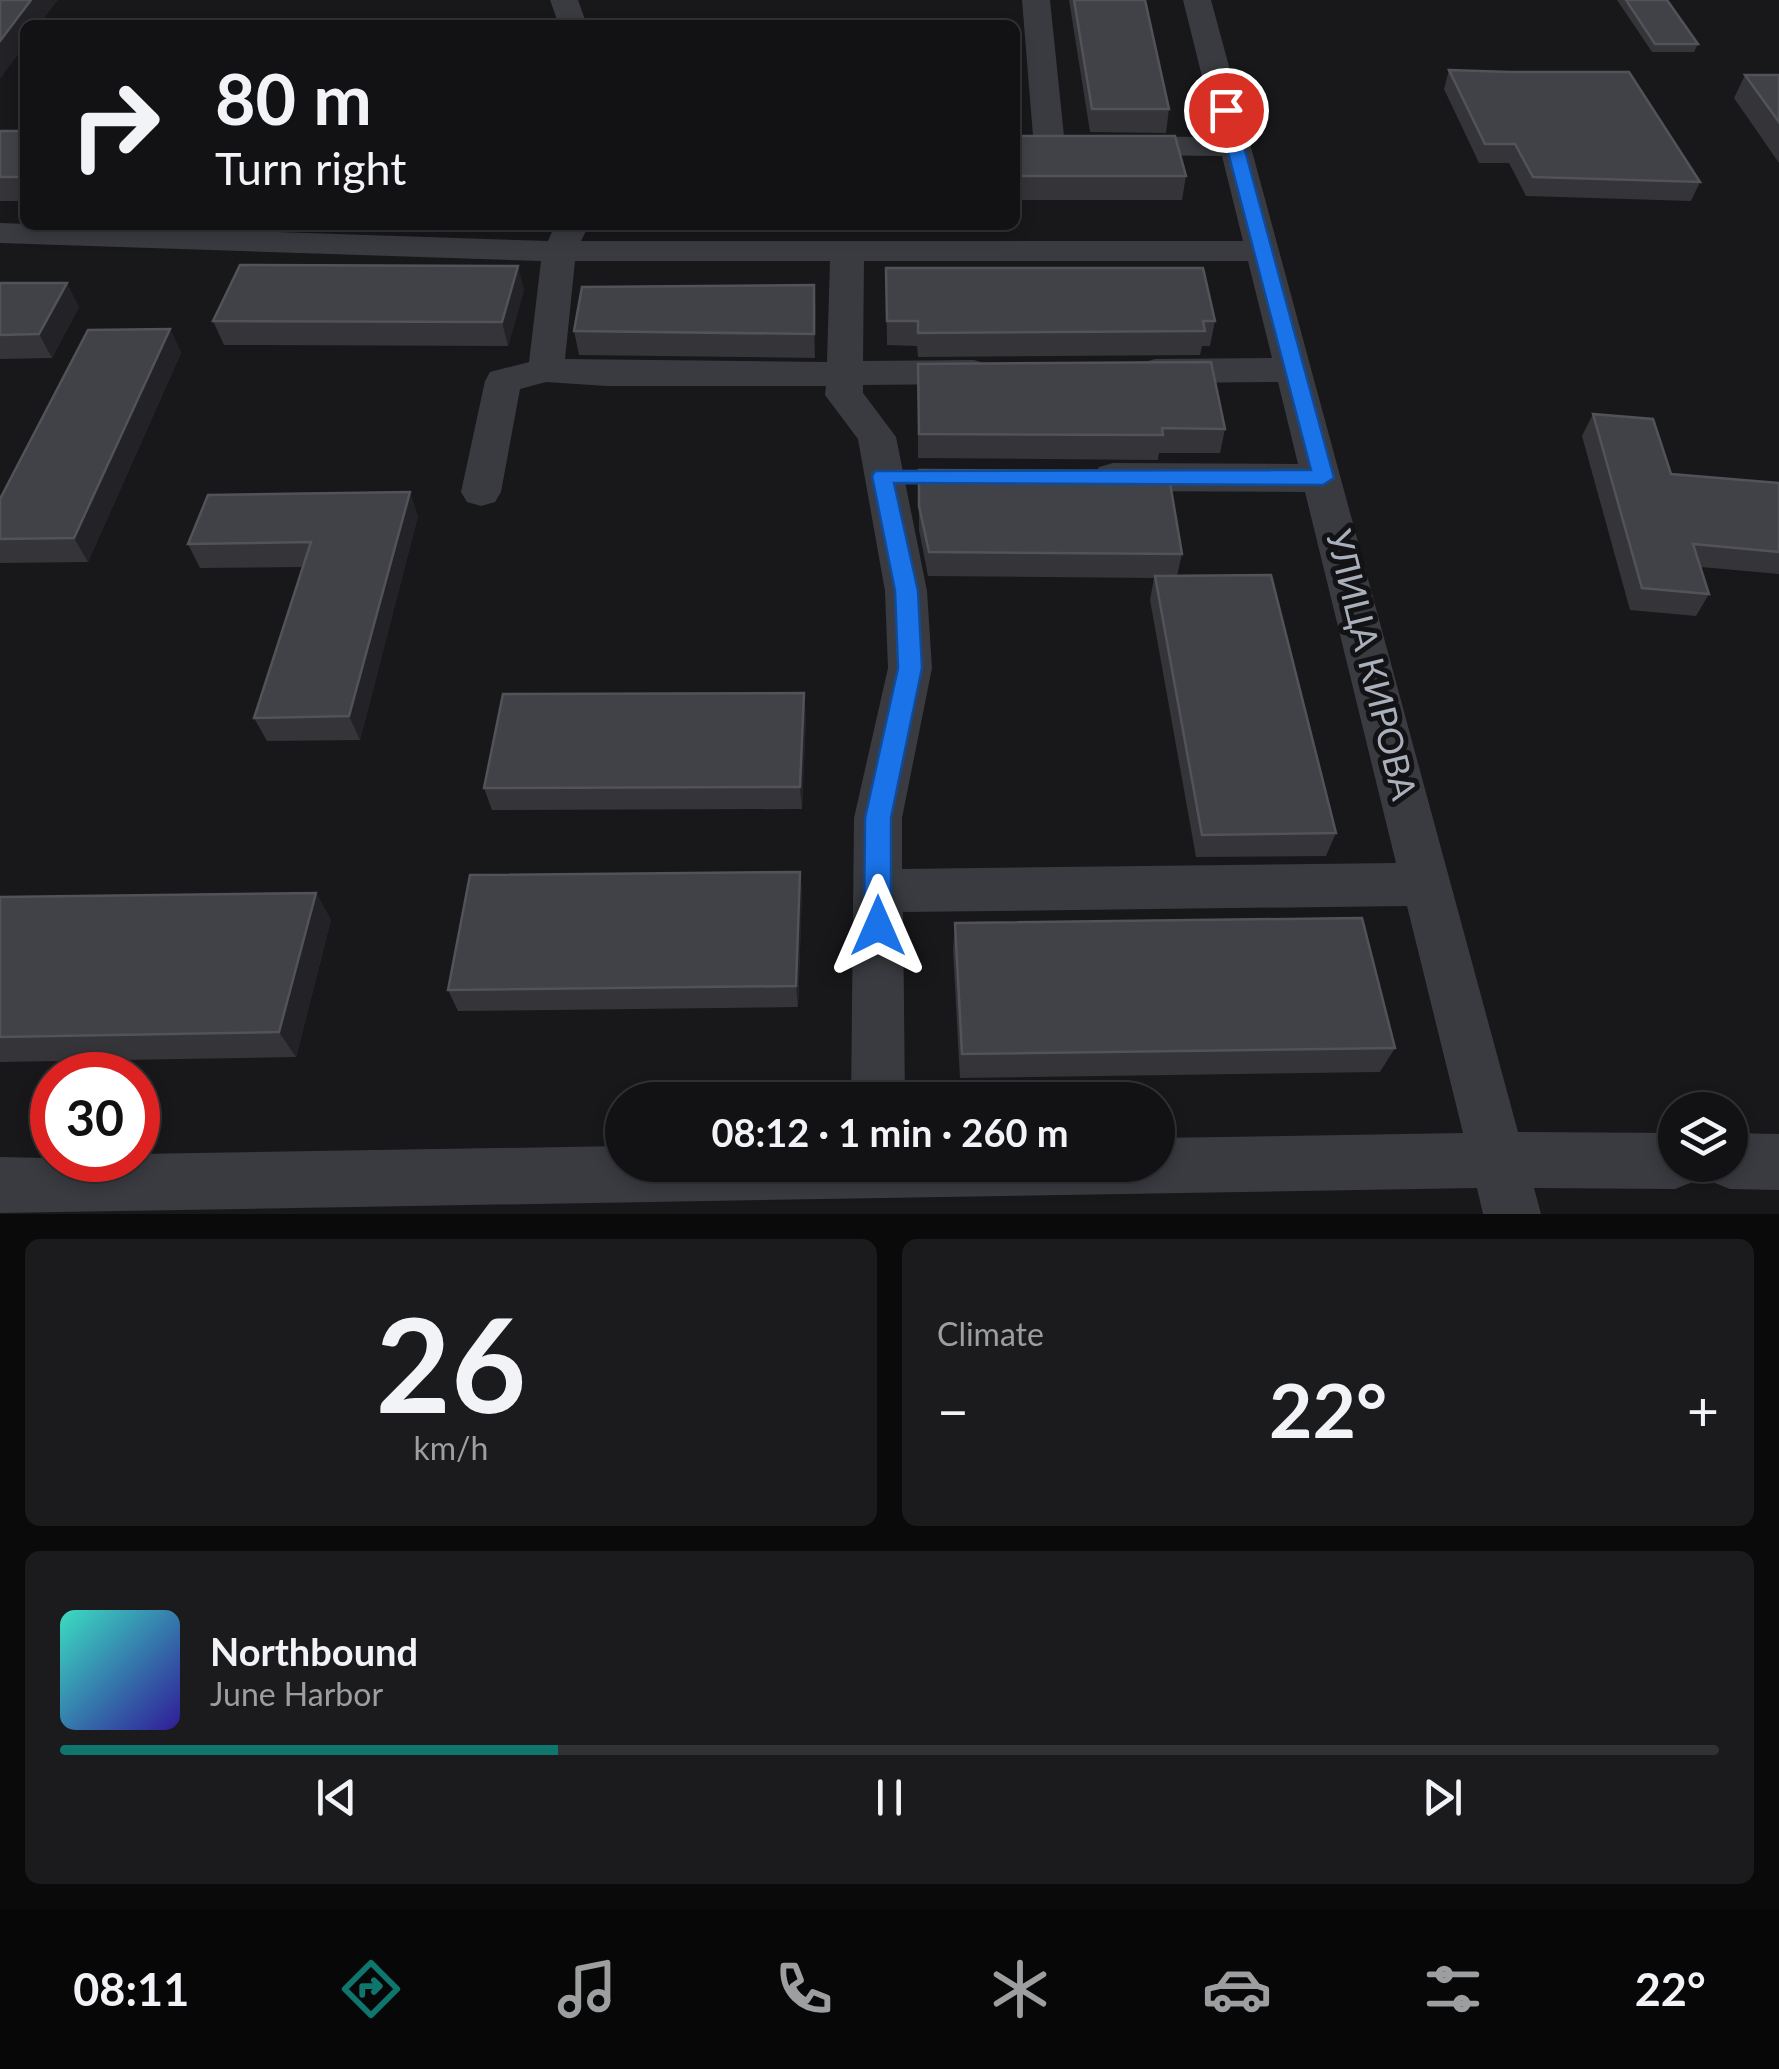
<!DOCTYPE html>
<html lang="en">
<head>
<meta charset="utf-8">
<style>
	:root { --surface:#121214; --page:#1b1b1d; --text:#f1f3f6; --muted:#9c9ea0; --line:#313234; --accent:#0f766e }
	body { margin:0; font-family:Lato,sans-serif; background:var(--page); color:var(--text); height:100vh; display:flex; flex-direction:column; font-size:38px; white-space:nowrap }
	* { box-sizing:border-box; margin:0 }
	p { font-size:32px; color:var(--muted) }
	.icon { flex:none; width:55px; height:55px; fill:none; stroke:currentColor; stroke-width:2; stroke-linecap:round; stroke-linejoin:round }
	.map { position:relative; height:1214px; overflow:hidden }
	.details { display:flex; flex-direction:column; gap:25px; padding:25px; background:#0a0a0b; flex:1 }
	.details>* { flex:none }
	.hud { position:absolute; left:20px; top:20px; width:1000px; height:210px; border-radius:15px; box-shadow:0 5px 15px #0003,0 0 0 2px var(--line); background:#121214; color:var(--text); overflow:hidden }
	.fabs { position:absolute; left:1658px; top:1092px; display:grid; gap:20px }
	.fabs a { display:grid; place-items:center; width:90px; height:90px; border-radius:50%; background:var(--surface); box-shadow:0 5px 15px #0003,0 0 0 2px var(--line); font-size:50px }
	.speed { position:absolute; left:30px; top:1052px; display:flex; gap:20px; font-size:50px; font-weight:700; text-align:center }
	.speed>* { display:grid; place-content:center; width:130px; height:130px; border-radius:50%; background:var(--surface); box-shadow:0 5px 15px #0003,0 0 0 2px var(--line); line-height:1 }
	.speed .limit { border:15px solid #d22; background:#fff; color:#111 }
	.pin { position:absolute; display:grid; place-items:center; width:85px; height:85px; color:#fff; margin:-42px; border:5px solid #fff; border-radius:50%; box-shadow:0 2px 10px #0007 }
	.me { position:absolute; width:110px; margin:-55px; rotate:0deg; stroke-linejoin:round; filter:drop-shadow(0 0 8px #0008) }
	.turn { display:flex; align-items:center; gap:35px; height:210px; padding:0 30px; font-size:45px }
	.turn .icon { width:130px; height:130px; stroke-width:2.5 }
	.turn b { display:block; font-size:70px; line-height:85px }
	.big { font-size:75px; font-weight:700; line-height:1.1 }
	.details .card { flex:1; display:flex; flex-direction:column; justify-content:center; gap:15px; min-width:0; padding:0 35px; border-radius:15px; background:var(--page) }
	.details .dial { align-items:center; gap:0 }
	.dial b { font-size:130px; line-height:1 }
	.song { display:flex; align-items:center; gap:30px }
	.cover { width:120px; height:120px; border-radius:15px; background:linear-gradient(135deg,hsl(170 70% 55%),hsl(250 70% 35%)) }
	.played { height:10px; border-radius:5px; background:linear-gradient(90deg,var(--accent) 30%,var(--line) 30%) }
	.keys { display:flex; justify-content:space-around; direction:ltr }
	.heat { display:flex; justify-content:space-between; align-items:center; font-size:55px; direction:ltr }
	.details .tiles { flex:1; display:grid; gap:25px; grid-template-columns:1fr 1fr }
	.card:last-child { grid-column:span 2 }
	.trip { position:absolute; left:605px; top:1082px; width:570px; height:100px; border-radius:50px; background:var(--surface); box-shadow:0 5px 15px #0003,0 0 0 2px var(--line); font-weight:700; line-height:100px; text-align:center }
	.menu { display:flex; height:160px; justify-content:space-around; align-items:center; background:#070708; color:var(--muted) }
	.menu .icon { width:70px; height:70px }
	.menu .selected { color:var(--accent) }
	.menu b { font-size:45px; color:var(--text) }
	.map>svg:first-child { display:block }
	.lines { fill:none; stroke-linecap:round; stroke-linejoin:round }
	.street { fill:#393b40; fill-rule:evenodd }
	.wall { fill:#343439 }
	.shaded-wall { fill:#232327 }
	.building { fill:#404247; stroke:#515359; stroke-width:2.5 }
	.route { fill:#1a73e8; stroke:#114b97; stroke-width:2.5 }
	.labels { text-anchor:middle; stroke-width:10; stroke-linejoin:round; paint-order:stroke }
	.street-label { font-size:35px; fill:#a9b0bc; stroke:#131316 }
</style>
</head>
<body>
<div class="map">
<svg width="1779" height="1214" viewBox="0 0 1779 1214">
	<rect width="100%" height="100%" fill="#18181b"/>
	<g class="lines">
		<!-- street -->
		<path class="street" d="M550,0H578L587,25H559Z
			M1022,0H1050L1064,136L1217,137L1183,0H1211L1518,1132L1675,1133V1165H1701L1695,1181L1675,1189L1534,1188L1541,1214H1483L1477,1188L0,1213V1157L138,1160V1154L622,1146V1165H1158V1138L1463,1133L1407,906L903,912L905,1100H851L854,818L888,668L885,591L858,439L825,395L826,386H607L546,382L520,389L501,492L495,502L481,506L467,502L461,492L485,381L490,372L529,362L541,261L0,243V223L548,241L555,225H589L581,241H1243L1222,156L1015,154V136H1033ZM575,261H830L827,362L565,359ZM864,261H1248L1272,358L1155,359L1142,363L1137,371L1142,379L1155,383L1278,382L1298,464L1113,463L1099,467L1093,477L1099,487L1113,491L1305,492L1396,863L902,869V818L932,668L927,591L896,437L863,393V385L974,384L987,380L992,372L987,364L974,360L863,361Z
			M1730,1133L1779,1134V1190L1730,1189L1710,1181L1704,1165H1730Z"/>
	</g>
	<!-- wall -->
	<path class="wall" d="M1069,0H1145L1169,109L1166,133L1090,132Z
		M1617,0H1667L1698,44L1694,52H1652Z
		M1449,70L1700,182L1691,201L1526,196L1509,163H1479L1444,89Z
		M1745,75H1779V163L1734,98Z
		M0,131H25V201H0Z
		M1015,136L1186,176L1182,200H1015Z
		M886,268L1215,321L1210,346H1202L1200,355L918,357L917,346L887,345Z
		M0,283L79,307L52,358L0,359Z
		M814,285L815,358L579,355L574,331Z
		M524,290L508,346L224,345L213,321Z
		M170,329L181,353L88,562L0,563V499Z
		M918,364L1225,429L1220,453H1159L1158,460L918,458Z
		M1593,414L1671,474L1779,483V574L1701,567L1709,594L1696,616L1630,610L1582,436Z
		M919,470L1182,554L1177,576L1336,833L1326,856L1196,857L1150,600L1154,578L928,576L919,530Z
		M418,516L360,740L267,741L254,718L303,567L200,568L188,544Z
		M806,716L802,809L492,810L484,788Z
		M800,872L802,893L798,1007L458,1011L448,990Z
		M316,893L331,920L296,1057L0,1062V897Z
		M955,923L1395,1048L1380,1072L960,1078L953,949Z"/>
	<!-- shaded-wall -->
	<path class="shaded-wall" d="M31,0H58L39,25H25V45L0,79V41Z
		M518,266L524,290L508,346L502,322Z
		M67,283L79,307L52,358L39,334Z
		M814,285L816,309L815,358L814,334Z
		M170,329L181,353L88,562L74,538Z
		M410,492L418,516L360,740L349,716Z
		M804,693L806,716L802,809L800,787Z
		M800,872L802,893L798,1007L796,986Z
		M316,893L331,920L296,1057L279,1032Z"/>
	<!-- building -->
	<path class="building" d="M0,0H31L0,41Z
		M1074,0H1145L1169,109H1092Z
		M1626,0H1667L1698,44H1655Z
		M1449,70L1510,72H1629L1700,182L1533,177L1515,144H1485Z
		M1745,75H1779V122Z
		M0,131H25V177H0Z
		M1015,136H1175L1186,176H1015Z
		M240,265L518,266L502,322L213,321Z
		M886,268H1203L1215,321H1203L1205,331L918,333V321H887Z
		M0,283H67L39,334L0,335Z
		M814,285V334L574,331L582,287Z
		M170,329L74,538L0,539V499L88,330Z
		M1211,362L1225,429L1162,428L1163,435L919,434L918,364Z
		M1593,414L1653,419L1671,474L1779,483V552L1693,544L1709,594L1642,588Z
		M919,470L1168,471L1182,554L929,552L919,506Z
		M410,492L349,716L254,718L311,542L188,544L208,495Z
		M1271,575L1336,833L1202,835L1155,576Z
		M804,693L800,787L484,788L503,694Z
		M800,872L796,986L448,990L470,875Z
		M316,893L279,1032L0,1037V897Z
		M1362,918L1395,1048L962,1054L955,923Z"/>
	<!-- route -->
	<path class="route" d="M1226,105L1234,110L1334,478L1323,485L894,483L918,591L922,668L891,818V926L887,934L878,938L868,934L864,926L865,818L898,668L895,591L872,476L875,471L1311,470L1217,110Z"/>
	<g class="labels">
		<!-- street labels -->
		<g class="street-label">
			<text transform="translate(1371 665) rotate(76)" y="12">УЛИЦА КИРОВА</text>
		</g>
	</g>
</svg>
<div class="fabs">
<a><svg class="icon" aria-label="layers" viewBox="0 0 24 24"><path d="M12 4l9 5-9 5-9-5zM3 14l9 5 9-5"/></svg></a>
</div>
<div class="speed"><div class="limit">30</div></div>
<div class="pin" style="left:1226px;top:110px;background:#d93025"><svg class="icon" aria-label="arrive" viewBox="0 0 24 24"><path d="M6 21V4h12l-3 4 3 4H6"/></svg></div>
<svg class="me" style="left:878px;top:926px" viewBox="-20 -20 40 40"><path d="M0-17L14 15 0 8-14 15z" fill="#1a73e8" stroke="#fff" stroke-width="4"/></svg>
<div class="trip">08:12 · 1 min · 260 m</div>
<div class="hud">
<div class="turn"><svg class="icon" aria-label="right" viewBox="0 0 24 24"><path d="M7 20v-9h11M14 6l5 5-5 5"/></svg><div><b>80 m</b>Turn right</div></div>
</div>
</div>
<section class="details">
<div class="tiles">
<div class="card dial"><b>26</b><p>km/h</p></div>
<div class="card"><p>Climate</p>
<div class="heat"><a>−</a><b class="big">22°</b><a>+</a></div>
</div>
<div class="card">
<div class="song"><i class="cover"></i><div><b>Northbound</b><p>June Harbor</p></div></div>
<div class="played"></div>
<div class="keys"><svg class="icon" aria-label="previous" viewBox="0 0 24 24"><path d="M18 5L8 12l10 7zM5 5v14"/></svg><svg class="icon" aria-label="pause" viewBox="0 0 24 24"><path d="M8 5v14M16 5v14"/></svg><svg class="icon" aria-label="next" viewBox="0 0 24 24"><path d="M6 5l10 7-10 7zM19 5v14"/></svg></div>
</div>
</div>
</section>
<nav class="menu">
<b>08:11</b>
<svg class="icon selected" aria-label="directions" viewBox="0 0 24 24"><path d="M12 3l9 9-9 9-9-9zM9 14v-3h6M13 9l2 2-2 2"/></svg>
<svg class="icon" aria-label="music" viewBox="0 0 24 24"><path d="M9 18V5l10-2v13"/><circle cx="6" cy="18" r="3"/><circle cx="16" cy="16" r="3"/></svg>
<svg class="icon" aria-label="phone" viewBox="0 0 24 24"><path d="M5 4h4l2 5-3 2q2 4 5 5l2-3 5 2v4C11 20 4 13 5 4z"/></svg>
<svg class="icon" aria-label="climate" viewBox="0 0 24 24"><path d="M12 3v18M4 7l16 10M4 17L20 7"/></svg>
<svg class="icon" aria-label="car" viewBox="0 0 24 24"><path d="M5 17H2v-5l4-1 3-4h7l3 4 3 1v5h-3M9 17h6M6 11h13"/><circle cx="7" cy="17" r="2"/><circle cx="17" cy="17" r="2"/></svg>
<svg class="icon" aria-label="filters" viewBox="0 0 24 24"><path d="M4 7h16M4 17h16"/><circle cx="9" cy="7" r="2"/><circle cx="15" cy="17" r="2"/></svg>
<b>22°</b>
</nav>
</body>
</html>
